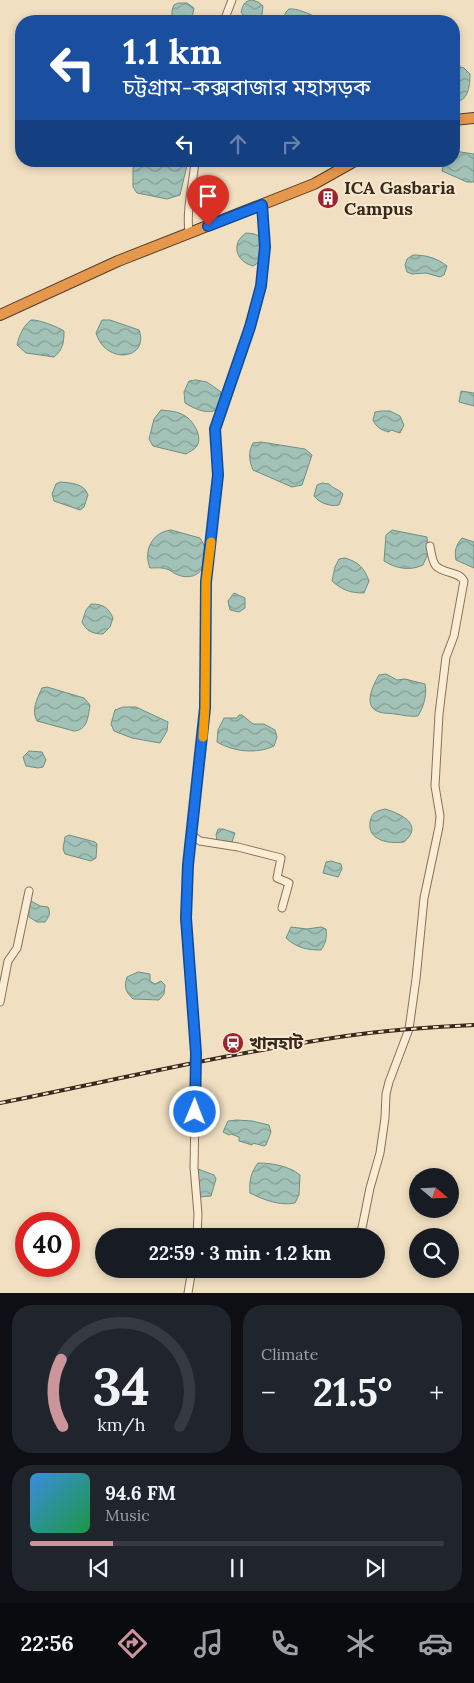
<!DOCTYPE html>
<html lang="en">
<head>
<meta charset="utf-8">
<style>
	:root { --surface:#171b24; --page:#20242c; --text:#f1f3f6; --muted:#9ea1a6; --line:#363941; --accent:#cb959b }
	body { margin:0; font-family:Lora,"Noto Sans Bengali",serif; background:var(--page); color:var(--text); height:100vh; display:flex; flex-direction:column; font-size:19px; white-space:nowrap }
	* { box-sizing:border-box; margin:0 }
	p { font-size:16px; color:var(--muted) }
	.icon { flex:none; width:28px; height:28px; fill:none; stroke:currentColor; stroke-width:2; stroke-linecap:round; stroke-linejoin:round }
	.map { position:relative; height:1293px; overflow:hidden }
	.side { display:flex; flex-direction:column; gap:12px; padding:12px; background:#0d0f14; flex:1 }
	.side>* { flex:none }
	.guide { position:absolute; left:15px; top:15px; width:445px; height:152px; border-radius:20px; box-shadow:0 2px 8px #0003; background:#1a4fa0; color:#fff; overflow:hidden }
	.needle { width:32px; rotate:109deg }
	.buttons { position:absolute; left:409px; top:1168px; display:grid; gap:10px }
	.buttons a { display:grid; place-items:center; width:50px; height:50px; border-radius:50%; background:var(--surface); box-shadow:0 2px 8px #0003; font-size:25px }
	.speed { position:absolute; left:15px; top:1212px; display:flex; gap:10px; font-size:25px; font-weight:700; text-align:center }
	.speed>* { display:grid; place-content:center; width:65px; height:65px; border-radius:50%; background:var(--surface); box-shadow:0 2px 8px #0003; line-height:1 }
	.speed .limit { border:8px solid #d22; background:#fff; color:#111 }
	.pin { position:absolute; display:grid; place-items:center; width:42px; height:42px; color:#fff; margin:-51px -21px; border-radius:50% 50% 50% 0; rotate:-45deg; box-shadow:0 0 5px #0007 }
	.pin .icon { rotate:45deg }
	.me { position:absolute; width:55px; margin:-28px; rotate:1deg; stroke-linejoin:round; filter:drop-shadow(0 0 4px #0008) }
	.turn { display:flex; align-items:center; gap:18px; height:105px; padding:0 25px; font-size:22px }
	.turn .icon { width:65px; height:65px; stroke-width:2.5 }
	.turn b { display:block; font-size:35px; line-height:42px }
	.lanes { display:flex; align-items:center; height:48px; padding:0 25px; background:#0003; justify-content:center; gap:25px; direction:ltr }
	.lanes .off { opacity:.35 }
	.big { font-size:38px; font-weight:700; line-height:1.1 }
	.side .tile { flex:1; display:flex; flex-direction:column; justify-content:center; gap:8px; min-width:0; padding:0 18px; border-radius:20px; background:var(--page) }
	.side .dial { align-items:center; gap:0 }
	.dial svg { height:130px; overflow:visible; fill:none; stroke:var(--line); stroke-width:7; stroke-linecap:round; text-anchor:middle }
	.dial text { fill:var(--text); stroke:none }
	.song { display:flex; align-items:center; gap:15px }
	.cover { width:60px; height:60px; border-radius:8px; background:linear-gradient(135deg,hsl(210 70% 55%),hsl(140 70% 35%)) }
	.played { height:5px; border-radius:2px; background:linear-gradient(90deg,var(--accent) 20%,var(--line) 20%) }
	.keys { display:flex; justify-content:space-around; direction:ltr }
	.heat { display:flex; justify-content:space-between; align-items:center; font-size:28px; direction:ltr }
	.side .tiles { flex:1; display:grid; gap:12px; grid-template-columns:1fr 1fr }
	.tile:last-child { grid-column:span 2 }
	.trip { position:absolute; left:95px; top:1228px; width:290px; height:50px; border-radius:25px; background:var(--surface); box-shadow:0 2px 8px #0003; font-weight:700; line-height:50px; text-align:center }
	.tab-bar { display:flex; height:80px; justify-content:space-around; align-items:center; background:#090b0e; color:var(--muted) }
	.tab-bar .icon { width:35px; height:35px }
	.tab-bar .active { color:var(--accent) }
	.tab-bar b { font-size:22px; color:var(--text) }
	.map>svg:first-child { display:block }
	.water { fill:url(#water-waves); stroke:#6a9184 }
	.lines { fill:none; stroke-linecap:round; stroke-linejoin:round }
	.minor-casing { stroke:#8b6f57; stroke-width:9 }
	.highway-casing { stroke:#583d2c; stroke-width:12 }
	.minor { stroke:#fbecd4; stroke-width:7 }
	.highway { stroke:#e5974b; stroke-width:10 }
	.rail-casing { stroke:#39281c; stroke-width:4 }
	.rail { stroke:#f7e9d0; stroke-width:2; stroke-dasharray:5.5; stroke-linecap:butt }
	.route-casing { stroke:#114b97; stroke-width:12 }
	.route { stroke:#1a73e8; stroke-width:9 }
	.slow { stroke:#f59e0b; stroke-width:9 }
	.labels { text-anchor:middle; stroke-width:4; stroke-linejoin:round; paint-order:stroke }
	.poi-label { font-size:18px; font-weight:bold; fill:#39281c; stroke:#f7e9d0; text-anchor:start }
</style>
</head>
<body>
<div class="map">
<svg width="474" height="1293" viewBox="0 0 474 1293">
	<defs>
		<pattern id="water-waves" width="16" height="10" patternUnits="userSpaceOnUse" patternTransform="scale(1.25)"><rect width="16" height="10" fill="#a3c2b7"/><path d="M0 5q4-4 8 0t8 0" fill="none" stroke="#869e94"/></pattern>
	</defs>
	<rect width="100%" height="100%" fill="#f0dfc0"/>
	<!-- water -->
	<path class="water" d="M252,0L258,2L263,6L262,15L257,20L243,15L241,12C243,5 244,1 252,0Z
		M178,3H187L194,8L192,18L189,21H177L172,17V10L174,5Z
		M289,9C297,8 309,14 316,17V21H282L286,12Z
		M454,65L464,68L470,74C470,86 468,103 454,101Z
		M454,151L474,154V182H467L442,171L444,161H454Z
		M135,161H188L180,195L167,199L137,193L133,187V169Z
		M246,233C268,234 263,244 261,261L253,266C235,261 231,243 246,233Z
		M413,255C426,255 437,258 447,266L444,275L440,277L426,273L412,274L407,272L405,265L407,259Z
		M31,320C38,319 58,327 64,331C64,342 63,350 54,357L26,353L17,345C19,336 23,326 31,320Z
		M102,320H110L139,330C150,359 106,366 96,333Z
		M196,380L207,382L221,392L219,408C209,416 195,409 185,403L184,392L189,381Z
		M461,391L474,393V406L459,402Z
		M161,410C169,411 178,411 185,416C193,420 204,438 196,447C194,450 189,452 186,454L153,446L149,439L154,419Z
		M382,411H390L400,416L404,425L400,433L391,430L389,432C381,430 377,428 373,420L375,412Z
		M261,442L305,449L312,455L302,485L292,487L253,470C249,460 248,453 253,443Z
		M60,482C71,483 84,483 88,495L84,507L80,510L54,501L52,494L56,484Z
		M322,483L329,484C333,489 339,489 343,494L339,505C331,507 319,503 314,496L317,485Z
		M171,530L200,538C205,546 208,553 205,563C201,576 188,580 176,574C173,573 172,571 169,570C163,567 156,568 150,568C143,551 152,532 171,530Z
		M392,530L427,537L428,553L423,565C410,571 397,569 384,561L386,535Z
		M462,538L474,542V568L456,560C454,551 456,545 462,538Z
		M345,558C358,562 364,567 369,581L364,593C350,593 342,590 332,581L335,567L339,559Z
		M234,593L245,598V608L239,612L230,610L228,601Z
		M91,604C103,604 108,607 113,618L110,627L103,634C93,634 86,631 82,622L86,610Z
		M386,674L397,680L405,679L425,684C427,695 424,706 418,716C410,717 403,715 395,714C389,713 381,714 375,710C364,703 374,683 379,675Z
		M47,687L84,698L90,705C88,716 88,730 74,731L37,721C31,710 37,699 42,688Z
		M123,707H136L168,722L167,731L160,743L132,738L114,731L111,724L115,710Z
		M239,715H242L253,724H264L275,730L277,737L274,746C257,754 234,752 217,742L218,730L224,718H237Z
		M29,751L42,752L46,760L43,767L38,768L26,766L23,757Z
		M385,809C402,814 424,825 404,842C395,843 385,843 377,838C368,833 368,820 374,813C377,811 381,810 385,809Z
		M218,829H223L235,833L232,842L228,843L217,840L216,835Z
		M69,835L95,842L97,844L96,858L91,861L65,854L63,849L65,837Z
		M331,861L341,864L342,869L338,877L323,873L326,862Z
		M31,901L40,906L48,907C51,913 49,917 45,922H37L29,917V908Z
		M291,927L307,929L321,927L326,929C327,937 326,943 321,950C307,950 297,948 286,938Z
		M138,972L150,974V981L155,984L161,981L165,985L164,994L159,1000L133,999C125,991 124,987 127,977Z
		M237,1120L252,1121L269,1125L271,1132L266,1145L264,1146L253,1143L252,1145L239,1141V1137L231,1134L229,1135L223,1132L228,1121Z
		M258,1163C272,1163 289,1166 300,1175L299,1195L295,1203C280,1206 264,1200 250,1193C249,1181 251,1172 258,1163Z
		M198,1169L214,1175L216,1179L211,1196L199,1197L195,1173Z"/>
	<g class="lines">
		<!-- minor casing -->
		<g class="minor-casing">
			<path id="minor" d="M224,21L232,0
				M189,233C186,209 193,185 195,161
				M192,835L200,841L238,847L281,858L277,878L289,883L282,908
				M0,1002L8,961L17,948L29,891
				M197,1236L198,1214L194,1167L196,1063L185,918L188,865L205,708L206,582L218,475L215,429L250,327L261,286L265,247L262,205
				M357,1236L362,1228L370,1188L380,1153L385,1118L386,1094L389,1082L409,1029L416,979L424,898L439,827L440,816L435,786L439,714L446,657L454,636L464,581C459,571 444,574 436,566C432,561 431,552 430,546
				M188,1293L192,1269"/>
		</g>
		<!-- highway casing -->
		<g class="highway-casing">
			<path id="highway" d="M454,120L474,118
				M0,315L118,261L314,184L355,161"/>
		</g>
		<!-- minor -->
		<use href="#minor" class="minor"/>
		<!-- highway -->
		<use href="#highway" class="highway"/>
		<!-- rail casing -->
		<g class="rail-casing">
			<path id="rail" d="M0,1103C115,1080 230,1053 346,1036C388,1030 431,1027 474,1025"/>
		</g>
		<!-- rail -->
		<use href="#rail" class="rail"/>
	</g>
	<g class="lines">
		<!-- route casing -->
		<g class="route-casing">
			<path id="route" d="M195,1112L196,1053L186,918L188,865L205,708L206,582L218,475L215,429L250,327L261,286L265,247L262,205L208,226"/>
		</g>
		<!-- route -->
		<use href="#route" class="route"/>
		<!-- slow -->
		<path class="slow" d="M203,737L205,708L206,582L211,542"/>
	</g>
	<!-- icons -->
	<defs>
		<g id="building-disc" transform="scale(1.125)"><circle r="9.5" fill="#9d232c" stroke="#f7e9d0"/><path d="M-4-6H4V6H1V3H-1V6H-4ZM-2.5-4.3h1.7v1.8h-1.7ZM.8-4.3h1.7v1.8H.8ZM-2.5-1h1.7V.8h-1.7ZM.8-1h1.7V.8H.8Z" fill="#fff"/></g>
		<g id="station-disc" transform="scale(1.125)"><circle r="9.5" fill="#9d232c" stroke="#f7e9d0"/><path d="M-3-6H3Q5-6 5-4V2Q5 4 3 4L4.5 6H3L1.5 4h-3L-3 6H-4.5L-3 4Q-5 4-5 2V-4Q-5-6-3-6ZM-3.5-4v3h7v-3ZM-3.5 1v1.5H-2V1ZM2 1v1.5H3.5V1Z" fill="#fff"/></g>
	</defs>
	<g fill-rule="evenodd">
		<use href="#building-disc" x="328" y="198"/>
		<use href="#station-disc" x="233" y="1043"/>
	</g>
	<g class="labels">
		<!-- poi labels -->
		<g class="poi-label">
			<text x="344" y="194">ICA Gasbaria<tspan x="344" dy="21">Campus</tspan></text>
			<text x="249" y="1049">খানহাট</text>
		</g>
	</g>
</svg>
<div class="buttons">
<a><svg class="needle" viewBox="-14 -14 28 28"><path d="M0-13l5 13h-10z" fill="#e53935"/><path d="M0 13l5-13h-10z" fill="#9ea1a6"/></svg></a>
<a><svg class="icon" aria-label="search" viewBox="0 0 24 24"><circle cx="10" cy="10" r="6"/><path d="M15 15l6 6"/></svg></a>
</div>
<div class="speed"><div class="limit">40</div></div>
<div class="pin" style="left:208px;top:226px;background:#d93025"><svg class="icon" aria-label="arrive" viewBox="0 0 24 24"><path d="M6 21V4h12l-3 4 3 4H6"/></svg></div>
<svg class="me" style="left:195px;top:1112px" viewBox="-20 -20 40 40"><circle r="17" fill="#1a73e8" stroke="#fff" stroke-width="3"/><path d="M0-11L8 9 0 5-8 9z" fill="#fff"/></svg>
<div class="trip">22:59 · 3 min · 1.2 km</div>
<div class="guide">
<div class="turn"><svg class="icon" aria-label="left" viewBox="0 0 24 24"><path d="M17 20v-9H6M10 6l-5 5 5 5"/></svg><div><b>1.1 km</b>চট্টগ্রাম-কক্সবাজার মহাসড়ক</div></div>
<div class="lanes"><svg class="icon" aria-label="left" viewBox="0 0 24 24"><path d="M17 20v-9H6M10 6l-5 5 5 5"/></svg><svg class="icon off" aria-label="ahead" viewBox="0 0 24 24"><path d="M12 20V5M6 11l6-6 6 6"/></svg><svg class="icon off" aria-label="right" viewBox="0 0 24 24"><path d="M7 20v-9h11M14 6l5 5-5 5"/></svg></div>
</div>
</div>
<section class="side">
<div class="tiles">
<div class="tile dial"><svg viewBox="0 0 100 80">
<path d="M14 69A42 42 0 1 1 86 69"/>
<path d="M14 69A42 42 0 0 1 13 28" stroke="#cb959b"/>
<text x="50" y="56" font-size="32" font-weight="700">34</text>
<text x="50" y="72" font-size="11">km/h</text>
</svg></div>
<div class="tile"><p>Climate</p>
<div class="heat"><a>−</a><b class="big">21.5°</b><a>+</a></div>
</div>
<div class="tile">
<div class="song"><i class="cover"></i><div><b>94.6 FM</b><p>Music</p></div></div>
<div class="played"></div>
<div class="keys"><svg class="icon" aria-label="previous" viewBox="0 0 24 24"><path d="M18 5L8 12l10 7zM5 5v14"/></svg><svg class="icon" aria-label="pause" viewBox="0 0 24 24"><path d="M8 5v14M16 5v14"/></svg><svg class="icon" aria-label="next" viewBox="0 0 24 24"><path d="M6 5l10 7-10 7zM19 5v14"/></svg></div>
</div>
</div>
</section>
<nav class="tab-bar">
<b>22:56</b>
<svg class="icon active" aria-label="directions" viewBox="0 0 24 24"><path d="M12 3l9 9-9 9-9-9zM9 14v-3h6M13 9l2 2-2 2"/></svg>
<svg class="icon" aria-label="music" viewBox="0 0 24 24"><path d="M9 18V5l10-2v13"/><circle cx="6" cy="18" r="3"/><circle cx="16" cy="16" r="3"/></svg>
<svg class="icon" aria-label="phone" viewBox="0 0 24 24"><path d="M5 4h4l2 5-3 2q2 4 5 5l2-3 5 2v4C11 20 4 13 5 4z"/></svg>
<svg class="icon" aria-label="climate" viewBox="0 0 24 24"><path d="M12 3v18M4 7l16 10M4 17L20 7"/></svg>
<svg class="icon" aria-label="car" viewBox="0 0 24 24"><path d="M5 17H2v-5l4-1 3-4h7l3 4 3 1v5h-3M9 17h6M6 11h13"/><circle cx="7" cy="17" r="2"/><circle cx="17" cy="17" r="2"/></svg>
</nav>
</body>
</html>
